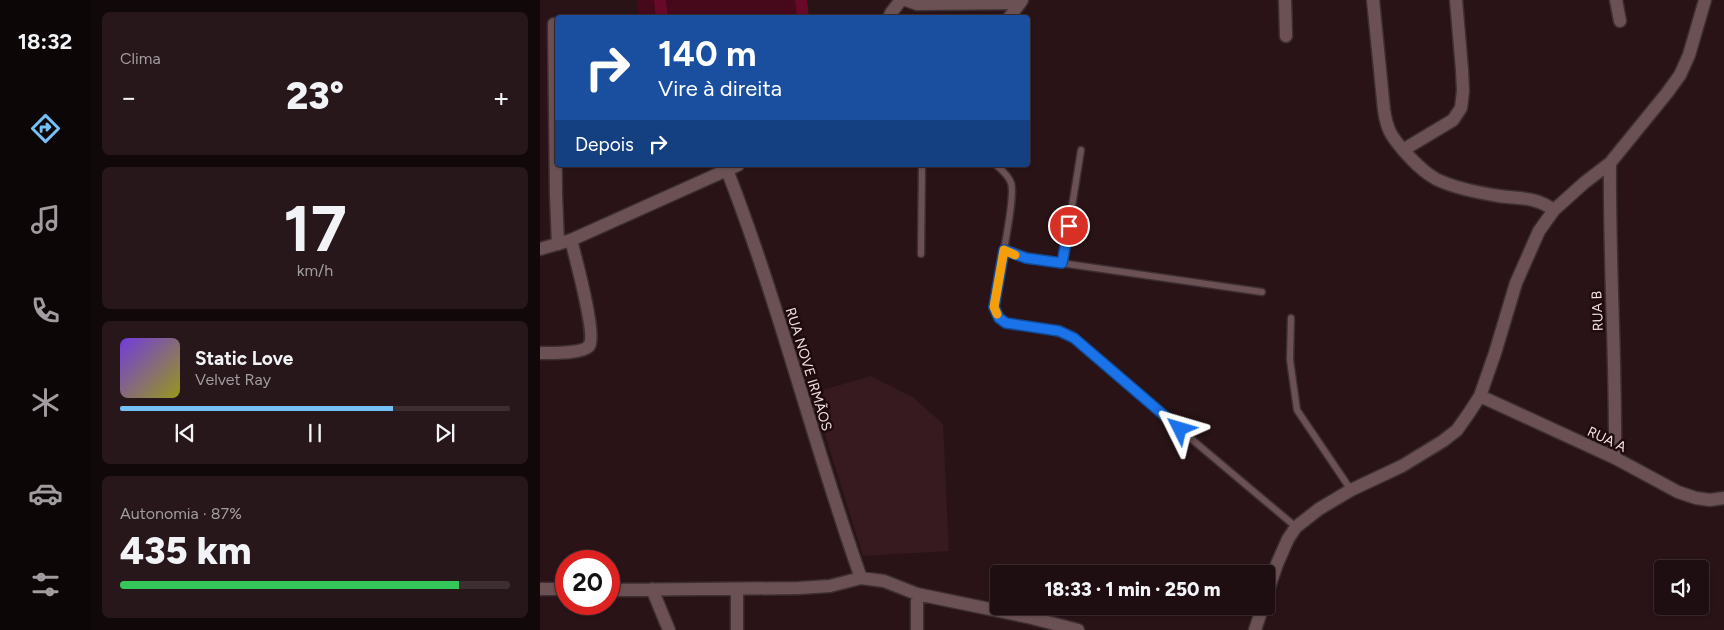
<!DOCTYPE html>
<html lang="pt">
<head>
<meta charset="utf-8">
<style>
	:root { --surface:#1f0e11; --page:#27171a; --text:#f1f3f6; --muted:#a19c9f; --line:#3c2e31; --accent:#75c0f6 }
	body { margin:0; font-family:Figtree,sans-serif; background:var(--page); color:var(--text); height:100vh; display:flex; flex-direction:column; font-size:19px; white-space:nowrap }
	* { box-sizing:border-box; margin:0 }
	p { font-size:16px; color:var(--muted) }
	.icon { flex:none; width:28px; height:28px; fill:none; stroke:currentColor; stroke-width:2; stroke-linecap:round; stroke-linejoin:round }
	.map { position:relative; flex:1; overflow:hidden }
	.drawer { display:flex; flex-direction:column; gap:12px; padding:12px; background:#110809; width:450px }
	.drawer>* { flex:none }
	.banner { position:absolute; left:15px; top:15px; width:475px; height:152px; border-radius:5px; box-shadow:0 1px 4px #0004,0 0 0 1px var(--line); background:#1a4fa0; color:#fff; overflow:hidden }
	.controls { position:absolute; left:1114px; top:560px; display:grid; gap:10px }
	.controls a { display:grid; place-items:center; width:55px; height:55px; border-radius:5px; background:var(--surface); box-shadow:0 1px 4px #0004,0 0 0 1px var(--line); font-size:25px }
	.speed { position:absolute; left:15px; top:550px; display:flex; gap:10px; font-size:25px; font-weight:700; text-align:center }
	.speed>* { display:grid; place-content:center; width:65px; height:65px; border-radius:50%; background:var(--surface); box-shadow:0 1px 4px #0004,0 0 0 1px var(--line); line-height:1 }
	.speed .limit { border:8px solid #d22; background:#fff; color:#111 }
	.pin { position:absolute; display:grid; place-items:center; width:42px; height:42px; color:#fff; margin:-21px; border:2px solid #fff; border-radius:50%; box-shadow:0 1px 5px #0007 }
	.me { position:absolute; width:55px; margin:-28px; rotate:310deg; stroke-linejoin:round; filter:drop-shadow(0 0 4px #0008) }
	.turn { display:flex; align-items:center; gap:18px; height:105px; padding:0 20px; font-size:22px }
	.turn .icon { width:65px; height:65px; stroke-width:2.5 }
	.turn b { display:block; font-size:35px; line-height:42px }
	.then { display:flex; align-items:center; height:48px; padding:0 20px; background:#0003; gap:10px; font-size:19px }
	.big { font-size:38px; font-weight:800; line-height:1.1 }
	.drawer .card { flex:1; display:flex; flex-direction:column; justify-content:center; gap:8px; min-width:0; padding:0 18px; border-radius:8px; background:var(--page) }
	.drawer .dial { align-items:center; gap:0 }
	.dial b { font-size:65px; line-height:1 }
	.song { display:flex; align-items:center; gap:15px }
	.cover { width:60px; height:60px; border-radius:8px; background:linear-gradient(135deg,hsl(260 70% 55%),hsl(60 70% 35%)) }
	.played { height:5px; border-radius:2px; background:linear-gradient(90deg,var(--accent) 70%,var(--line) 70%) }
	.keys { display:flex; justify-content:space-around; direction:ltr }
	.heat { display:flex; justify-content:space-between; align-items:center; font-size:28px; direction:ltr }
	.charge { height:8px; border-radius:4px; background:linear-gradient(90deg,#34c759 87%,var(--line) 0) }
	.trip { position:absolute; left:450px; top:565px; width:285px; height:50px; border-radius:5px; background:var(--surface); box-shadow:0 1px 4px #0004,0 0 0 1px var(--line); font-weight:800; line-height:50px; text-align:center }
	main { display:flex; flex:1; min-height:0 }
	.menu { display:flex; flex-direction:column; width:90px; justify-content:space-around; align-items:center; background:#0c0607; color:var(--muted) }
	.menu .icon { width:35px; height:35px }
	.menu .current { color:var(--accent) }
	.menu b { font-size:22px; color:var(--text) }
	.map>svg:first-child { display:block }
	.built { fill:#361a1f }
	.green { fill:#46081b }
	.building { fill:#690929 }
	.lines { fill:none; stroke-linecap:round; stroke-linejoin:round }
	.service-casing { stroke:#3d2f31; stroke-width:9 }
	.minor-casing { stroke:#3d2f31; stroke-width:15 }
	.tertiary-casing { stroke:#3d2f31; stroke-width:15 }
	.service { stroke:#6b5154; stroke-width:6 }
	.minor { stroke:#6b5154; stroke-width:12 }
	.tertiary { stroke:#6b5154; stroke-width:12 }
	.route-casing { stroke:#114b97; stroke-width:12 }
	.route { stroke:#1a73e8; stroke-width:9 }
	.slow { stroke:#f59e0b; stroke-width:9 }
	.labels { text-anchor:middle; stroke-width:5; stroke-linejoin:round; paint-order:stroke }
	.street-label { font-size:14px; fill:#f1e1e3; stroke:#1f0a0e }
</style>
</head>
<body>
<main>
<nav class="menu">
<b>18:32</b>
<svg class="icon current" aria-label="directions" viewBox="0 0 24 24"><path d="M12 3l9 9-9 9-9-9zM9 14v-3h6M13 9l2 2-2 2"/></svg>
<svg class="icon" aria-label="music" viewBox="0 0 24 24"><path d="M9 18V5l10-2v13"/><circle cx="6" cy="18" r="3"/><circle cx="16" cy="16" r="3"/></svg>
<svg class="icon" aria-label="phone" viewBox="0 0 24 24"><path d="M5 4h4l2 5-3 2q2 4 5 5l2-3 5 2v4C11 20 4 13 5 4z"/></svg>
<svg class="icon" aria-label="climate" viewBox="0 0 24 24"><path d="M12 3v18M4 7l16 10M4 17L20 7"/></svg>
<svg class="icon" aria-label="car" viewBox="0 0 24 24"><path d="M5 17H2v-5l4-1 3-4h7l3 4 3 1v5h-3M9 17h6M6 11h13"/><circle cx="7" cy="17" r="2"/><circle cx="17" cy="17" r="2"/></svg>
<svg class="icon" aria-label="filters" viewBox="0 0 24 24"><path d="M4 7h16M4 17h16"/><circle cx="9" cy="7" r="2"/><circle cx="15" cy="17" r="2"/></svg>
</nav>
<section class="drawer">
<div class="card"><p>Clima</p>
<div class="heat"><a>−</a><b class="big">23°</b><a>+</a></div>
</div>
<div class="card dial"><b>17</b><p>km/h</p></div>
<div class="card">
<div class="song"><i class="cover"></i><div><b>Static Love</b><p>Velvet Ray</p></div></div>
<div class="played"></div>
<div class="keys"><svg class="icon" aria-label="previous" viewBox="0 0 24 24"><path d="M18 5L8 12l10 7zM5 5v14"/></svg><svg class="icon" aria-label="pause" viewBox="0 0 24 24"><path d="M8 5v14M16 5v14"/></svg><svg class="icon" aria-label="next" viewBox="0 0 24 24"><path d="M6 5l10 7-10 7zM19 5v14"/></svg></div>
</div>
<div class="card"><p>Autonomia · 87%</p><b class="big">435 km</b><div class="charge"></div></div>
</section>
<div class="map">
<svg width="1184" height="630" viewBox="0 0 1184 630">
	<rect width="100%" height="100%" fill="#291317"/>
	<!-- built -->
	<path class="built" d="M331,376L374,398L403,424L409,551L323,556L272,393Z"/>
	<!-- green -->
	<path class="green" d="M97,0H114L116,17H99Z
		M126,0H255L257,17H128Z"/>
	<!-- building -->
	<path class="building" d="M114,0H126L128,18H116Z
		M255,0H267L269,18H257Z"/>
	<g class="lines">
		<!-- service casing -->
		<g class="service-casing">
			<path id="service" d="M456,165C462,170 469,176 471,183C475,194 466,237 464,250L486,258L722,292
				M464,250L454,307L459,318L466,323L519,331L534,338L611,405L756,527
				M381,254L382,165
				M523,263L541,150
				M751,318L750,360L757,410L811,490"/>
		</g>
		<!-- minor casing -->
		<g class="minor-casing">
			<path id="minor" d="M366,0L377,4L480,3
				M745,0L746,36
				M833,0L844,110C847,130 851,136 864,151C873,161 883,172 896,179C912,187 940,193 959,196C980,199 994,196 1014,210
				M1076,0L1080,21
				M349,18L351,13L361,0
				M14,24L16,195L18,244
				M863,150L913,120L921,108L923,91L922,70L916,0
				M1070,163C1069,261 1076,360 1075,458
				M187,170C239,303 273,443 321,578
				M0,353C11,353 42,354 49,346C57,336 35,256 31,240
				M940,396L1075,458L1138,492L1156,498L1170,500L1184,498
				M0,589H26
				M112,589L129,630
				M69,590L259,588L290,586L321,578L344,581L377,594L488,617L538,630
				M377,594V630
				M726,596L737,564L748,539L756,527L779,509L811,490L862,466L903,441L917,430L929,413L940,396L955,353L976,283L999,231L1014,210L1044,183L1070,163L1127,93L1140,75L1149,55L1165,0
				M197,630V589
				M715,630L723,606"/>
		</g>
		<!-- tertiary casing -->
		<g class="tertiary-casing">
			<path id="tertiary" d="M469,18L482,0
				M0,249L31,240L198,165"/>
		</g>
		<!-- service -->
		<use href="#service" class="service"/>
		<!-- minor -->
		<use href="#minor" class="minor"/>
		<!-- tertiary -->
		<use href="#tertiary" class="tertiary"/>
	</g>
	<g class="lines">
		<!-- route casing -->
		<g class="route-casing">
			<path id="route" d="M529,226L522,263L486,258L464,250L454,307L459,318L466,323L519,331L534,338L640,429"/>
		</g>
		<!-- route -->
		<use href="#route" class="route"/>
		<!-- slow -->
		<path class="slow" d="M457,314L454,307L464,250L475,255"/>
	</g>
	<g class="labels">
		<!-- street labels -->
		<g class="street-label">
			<text transform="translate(1057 311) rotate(-92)" y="5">RUA B</text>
			<text transform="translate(269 369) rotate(73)" y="5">RUA NOVE IRMÃOS</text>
			<text transform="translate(1067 439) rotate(25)" y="5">RUA A</text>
		</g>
	</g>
</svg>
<div class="controls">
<a><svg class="icon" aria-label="sound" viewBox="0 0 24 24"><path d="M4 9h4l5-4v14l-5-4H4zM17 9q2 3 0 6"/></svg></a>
</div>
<div class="speed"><div class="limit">20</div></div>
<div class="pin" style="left:529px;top:226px;background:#d93025"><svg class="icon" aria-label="arrive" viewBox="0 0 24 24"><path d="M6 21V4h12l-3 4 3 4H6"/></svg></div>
<svg class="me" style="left:640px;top:429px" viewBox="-20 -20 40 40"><path d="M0-17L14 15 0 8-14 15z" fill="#1a73e8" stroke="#fff" stroke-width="4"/></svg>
<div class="trip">18:33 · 1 min · 250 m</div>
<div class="banner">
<div class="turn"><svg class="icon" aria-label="right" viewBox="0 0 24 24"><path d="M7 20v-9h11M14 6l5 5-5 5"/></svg><div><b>140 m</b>Vire à direita</div></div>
<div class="then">Depois<svg class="icon" aria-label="right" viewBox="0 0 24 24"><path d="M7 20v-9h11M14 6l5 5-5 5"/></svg></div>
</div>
</div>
</main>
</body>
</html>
